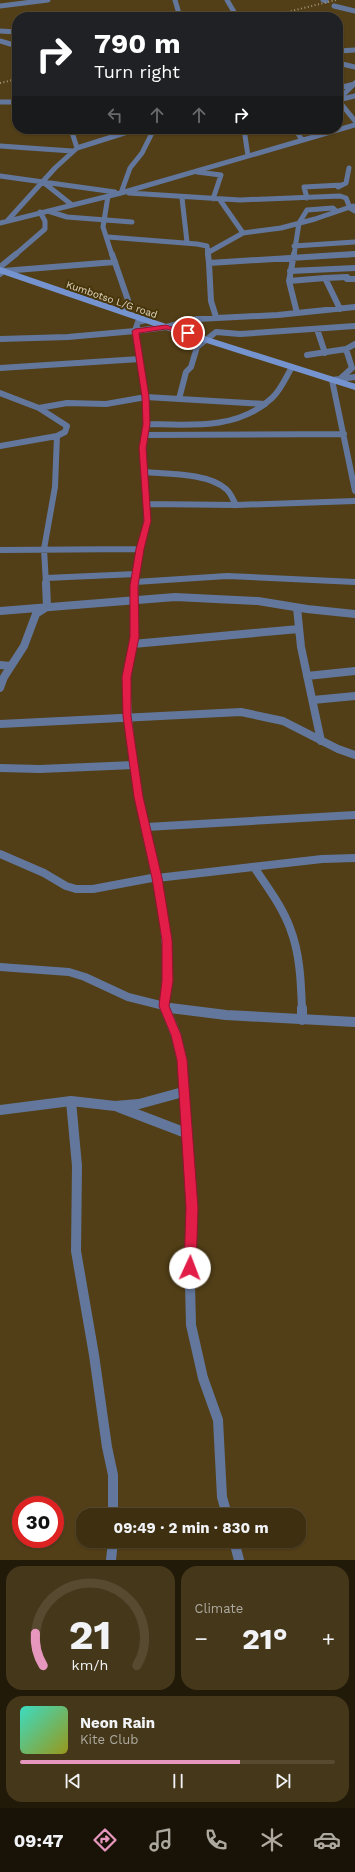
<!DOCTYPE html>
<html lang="en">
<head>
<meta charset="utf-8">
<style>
	:root { --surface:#3e2f11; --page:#45371a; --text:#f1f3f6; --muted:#ada99f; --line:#574a31; --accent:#e797bd }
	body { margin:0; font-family:"Work Sans",sans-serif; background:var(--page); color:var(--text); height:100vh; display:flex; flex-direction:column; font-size:15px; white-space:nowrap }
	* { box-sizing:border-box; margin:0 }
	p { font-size:13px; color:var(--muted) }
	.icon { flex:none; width:22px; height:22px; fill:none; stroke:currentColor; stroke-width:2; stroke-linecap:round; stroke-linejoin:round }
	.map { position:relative; height:1560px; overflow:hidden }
	.sheet { display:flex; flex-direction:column; gap:6px; padding:6px; background:#221a09; flex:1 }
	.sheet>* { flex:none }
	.guide { position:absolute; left:12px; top:12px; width:331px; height:122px; border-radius:16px; box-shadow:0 1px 3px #0004,0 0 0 1px var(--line); background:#202124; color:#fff; overflow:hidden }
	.speed { position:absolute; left:12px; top:1496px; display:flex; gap:8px; font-size:20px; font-weight:700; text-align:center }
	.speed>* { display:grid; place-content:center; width:52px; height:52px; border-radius:50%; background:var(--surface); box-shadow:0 1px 3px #0004,0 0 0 1px var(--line); line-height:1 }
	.speed .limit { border:6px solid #d22; background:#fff; color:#111 }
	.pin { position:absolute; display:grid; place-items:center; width:34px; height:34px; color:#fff; margin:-17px; border:2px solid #fff; border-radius:50%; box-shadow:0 1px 4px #0007 }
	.me { position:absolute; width:44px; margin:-22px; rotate:2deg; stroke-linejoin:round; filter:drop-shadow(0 0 3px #0008) }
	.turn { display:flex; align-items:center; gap:14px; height:84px; padding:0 16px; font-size:18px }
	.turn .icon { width:52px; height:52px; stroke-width:2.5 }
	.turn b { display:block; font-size:28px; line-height:34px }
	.lanes { display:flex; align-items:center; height:38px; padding:0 16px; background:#0003; justify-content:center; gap:20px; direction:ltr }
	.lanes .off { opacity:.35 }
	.big { font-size:30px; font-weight:700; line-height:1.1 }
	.sheet .widget { flex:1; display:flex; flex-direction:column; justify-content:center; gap:6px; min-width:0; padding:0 14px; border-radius:16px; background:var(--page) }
	.sheet .dial { align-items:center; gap:0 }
	.dial svg { height:104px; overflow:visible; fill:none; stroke:var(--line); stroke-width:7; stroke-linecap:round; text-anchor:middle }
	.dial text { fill:var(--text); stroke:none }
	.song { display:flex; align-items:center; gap:12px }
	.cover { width:48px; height:48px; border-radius:6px; background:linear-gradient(135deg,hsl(170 70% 55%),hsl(60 70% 35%)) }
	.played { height:4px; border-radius:2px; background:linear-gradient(90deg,var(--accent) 70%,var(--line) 70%) }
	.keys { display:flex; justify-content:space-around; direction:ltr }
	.heat { display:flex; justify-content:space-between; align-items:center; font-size:22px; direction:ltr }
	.sheet .tiles { flex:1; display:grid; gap:6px; grid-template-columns:1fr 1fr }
	.widget:last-child { grid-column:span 2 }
	.trip { position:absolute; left:76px; top:1508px; width:230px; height:40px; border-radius:16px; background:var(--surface); box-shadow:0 1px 3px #0004,0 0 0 1px var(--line); font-weight:700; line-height:40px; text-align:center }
	.menu { display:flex; height:64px; justify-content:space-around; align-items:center; background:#191307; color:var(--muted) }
	.menu .icon { width:28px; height:28px }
	.menu .active { color:var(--accent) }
	.menu b { font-size:18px; color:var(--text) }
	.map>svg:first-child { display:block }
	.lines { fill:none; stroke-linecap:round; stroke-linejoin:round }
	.minor-far3 { stroke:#63779d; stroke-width:5 }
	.minor-far2 { stroke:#63779d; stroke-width:6 }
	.minor-far1 { stroke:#63779d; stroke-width:8 }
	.minor { stroke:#63779d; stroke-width:10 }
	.tertiary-far1 { stroke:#63779d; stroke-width:8 }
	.tertiary { stroke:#63779d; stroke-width:10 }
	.secondary { stroke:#7593ce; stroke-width:6 }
	.rail { stroke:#a39577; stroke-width:2; stroke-dasharray:1 2.5; stroke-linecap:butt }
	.route { fill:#e11d48; stroke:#92132f }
	.labels { text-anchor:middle; stroke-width:4; stroke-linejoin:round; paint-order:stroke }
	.far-street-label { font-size:10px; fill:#e1d6c0; stroke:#47350a }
</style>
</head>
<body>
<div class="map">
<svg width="355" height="1560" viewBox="0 0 355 1560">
	<rect width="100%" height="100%" fill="#523f17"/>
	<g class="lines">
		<!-- minor-far3 -->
		<path class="minor-far3" d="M175,0L180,17
			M227,0L237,17
			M323,0L326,1
			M0,6L48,0
			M334,6L355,11
			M0,31L17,32
			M0,41L17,46
			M338,51L355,50
			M338,63L355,67
			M355,83L338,100L355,96
			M338,88L355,84
			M338,100L355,121
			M0,102H17
			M71,129L77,148
			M244,129L248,156
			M295,129L302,140
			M0,146L72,151
			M197,172L221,175L213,199
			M0,176L115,192
			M43,182L72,205
			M338,187L346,183L349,168
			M121,193L130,168L142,153L154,129
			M129,193L240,200L340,196L346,198L350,208L355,211
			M108,196L103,227L112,255
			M182,198L187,242
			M307,198L304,187L342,185
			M220,200L243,233
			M48,211L67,217L132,222
			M8,220L55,168L77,148L137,129
			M0,223L121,193L355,125
			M108,237L197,244L207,246L208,255
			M294,246L355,242
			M209,252L243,233L281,228L315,219L353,206
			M15,255L45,229V221L40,212
			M294,255L299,223L307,210L333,208L336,211
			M346,255L355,254"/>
		<!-- minor-far2 -->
		<path class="minor-far2" d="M112,254L129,303L125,312
			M208,254L209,263L355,254
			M294,254L289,281L297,313
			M209,263L211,301L216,317
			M0,267L16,254
			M290,271L355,268
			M0,274L3,271L115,262
			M325,278L347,277V279H355
			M289,281L325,278L340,309
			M317,329L325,353
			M0,339L68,337L135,331L138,322L146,320
			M307,355L346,349
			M0,368L140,359
			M355,377L332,380L355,491
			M341,378L352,368L346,349L355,344
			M0,393L39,408L67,426L65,432L57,436L0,446
			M179,399L186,372L191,367L197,347L216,332L240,334L355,326
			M39,408L67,403L106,404L146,397L265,404
			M147,424C190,425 238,430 272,398C281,390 286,377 292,367
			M145,435L344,434
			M145,472C168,474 208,473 226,489C231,493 233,500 236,505
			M147,504L236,505L355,501
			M0,550L140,549
			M46,578L136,574
			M135,582L227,576L355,582
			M46,584L44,549L55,487L57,436
			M134,584L140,549L147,521L143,448L147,424L146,397L135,331L166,327L197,319L278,315L355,307"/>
		<!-- minor-far1 -->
		<path class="minor-far1" d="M135,583C132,600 136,619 134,637C133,651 127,665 127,679C126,718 132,758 139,797C151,866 175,934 164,1006L165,1009
			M297,608L301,647L321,741
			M0,611L175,597L258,601L307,609L355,614
			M133,644L299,629
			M0,665L11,666
			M307,676L355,671
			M0,688L4,677L24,646L36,614L47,607L46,583
			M313,700L355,696
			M0,724L241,712L283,721L338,749L355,755
			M0,768L40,769L134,765
			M146,827L355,815
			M0,854L44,873L66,886L76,889H93L157,877
			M254,867C267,887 282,906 290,928C300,953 301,982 302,1009
			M157,878L322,859L355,858"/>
		<!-- minor -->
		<path class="minor" d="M165,1008L176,1035L182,1060L192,1208L190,1284L191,1325L203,1378L218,1420L222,1497L227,1515
			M302,1008V1020
			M71,1101L77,1166L76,1251L94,1355L107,1447L113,1475V1515
			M118,1107L186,1133
			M0,1110L71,1101L115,1106L139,1104L183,1092
			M234,1541L239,1560
			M111,1560L113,1541"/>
		<!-- tertiary-far1 -->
		<path class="tertiary-far1" d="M0,967L69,972L85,977L128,997L176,1009"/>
		<!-- tertiary -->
		<path class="tertiary" d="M170,1008L226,1015L355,1022"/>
		<!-- secondary -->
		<path class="secondary" d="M0,270L166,327L355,387"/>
		<!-- rail -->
		<path class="rail" d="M267,17L336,0
			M0,83L17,79"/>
	</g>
	<!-- route -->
	<path class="route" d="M166,325L191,333L188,335L166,329L139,333L149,397L150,424L146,448L151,521L144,549L138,586L139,637L131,677V716L143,797L162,878L172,940L173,981L169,1006L181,1035L187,1060L198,1208L196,1268L194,1272L190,1274L186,1272L184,1268L186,1208L177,1060L171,1035L159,1006L162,981V940L152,878L134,797L123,716L122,677L130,637V586L136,549L144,521L139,448L143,424L142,397L132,331L135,329Z"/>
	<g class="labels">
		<!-- far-street labels -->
		<g class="far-street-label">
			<text transform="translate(112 299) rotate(19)" y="4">Kumbotso L/G road</text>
		</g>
	</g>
</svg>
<div class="speed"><div class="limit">30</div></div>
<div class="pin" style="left:188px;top:333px;background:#d93025"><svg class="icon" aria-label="arrive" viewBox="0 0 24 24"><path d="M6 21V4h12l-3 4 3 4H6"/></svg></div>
<svg class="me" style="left:190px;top:1268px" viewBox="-20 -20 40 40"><circle r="19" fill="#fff"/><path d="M0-13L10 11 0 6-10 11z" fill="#e11d48"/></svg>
<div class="trip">09:49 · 2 min · 830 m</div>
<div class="guide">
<div class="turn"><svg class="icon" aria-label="right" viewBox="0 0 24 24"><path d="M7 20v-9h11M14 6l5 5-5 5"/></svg><div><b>790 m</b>Turn right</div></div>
<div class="lanes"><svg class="icon off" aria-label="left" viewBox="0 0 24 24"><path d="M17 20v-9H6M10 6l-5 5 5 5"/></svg><svg class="icon off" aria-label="ahead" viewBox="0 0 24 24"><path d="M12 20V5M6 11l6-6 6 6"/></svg><svg class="icon off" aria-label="ahead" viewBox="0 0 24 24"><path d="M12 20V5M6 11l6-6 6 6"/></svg><svg class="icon" aria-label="right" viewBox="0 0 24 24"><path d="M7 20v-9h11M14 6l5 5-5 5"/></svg></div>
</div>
</div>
<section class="sheet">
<div class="tiles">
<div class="widget dial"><svg viewBox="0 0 100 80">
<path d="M14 69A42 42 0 1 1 86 69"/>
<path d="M14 69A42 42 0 0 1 8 44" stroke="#e797bd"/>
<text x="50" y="56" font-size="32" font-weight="700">21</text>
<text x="50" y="72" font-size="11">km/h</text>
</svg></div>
<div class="widget"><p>Climate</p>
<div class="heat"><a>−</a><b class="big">21°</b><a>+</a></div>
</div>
<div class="widget">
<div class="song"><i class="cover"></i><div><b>Neon Rain</b><p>Kite Club</p></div></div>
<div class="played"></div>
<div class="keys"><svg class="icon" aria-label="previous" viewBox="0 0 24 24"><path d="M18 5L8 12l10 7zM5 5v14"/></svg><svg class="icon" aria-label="pause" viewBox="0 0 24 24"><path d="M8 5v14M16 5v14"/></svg><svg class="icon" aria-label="next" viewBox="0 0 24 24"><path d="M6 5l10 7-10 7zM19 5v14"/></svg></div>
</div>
</div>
</section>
<nav class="menu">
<b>09:47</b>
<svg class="icon active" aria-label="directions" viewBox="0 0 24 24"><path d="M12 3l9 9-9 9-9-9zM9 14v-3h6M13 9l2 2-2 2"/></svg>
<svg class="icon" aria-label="music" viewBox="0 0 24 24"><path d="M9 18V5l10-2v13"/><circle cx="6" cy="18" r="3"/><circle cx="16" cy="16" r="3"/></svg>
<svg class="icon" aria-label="phone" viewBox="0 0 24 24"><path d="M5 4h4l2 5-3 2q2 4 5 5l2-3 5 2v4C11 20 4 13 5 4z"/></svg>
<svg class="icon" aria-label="climate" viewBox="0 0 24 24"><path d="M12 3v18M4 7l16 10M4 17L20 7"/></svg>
<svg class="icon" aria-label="car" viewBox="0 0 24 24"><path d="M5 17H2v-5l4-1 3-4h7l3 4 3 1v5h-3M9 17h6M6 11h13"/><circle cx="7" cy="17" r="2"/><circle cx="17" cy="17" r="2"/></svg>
</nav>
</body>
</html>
